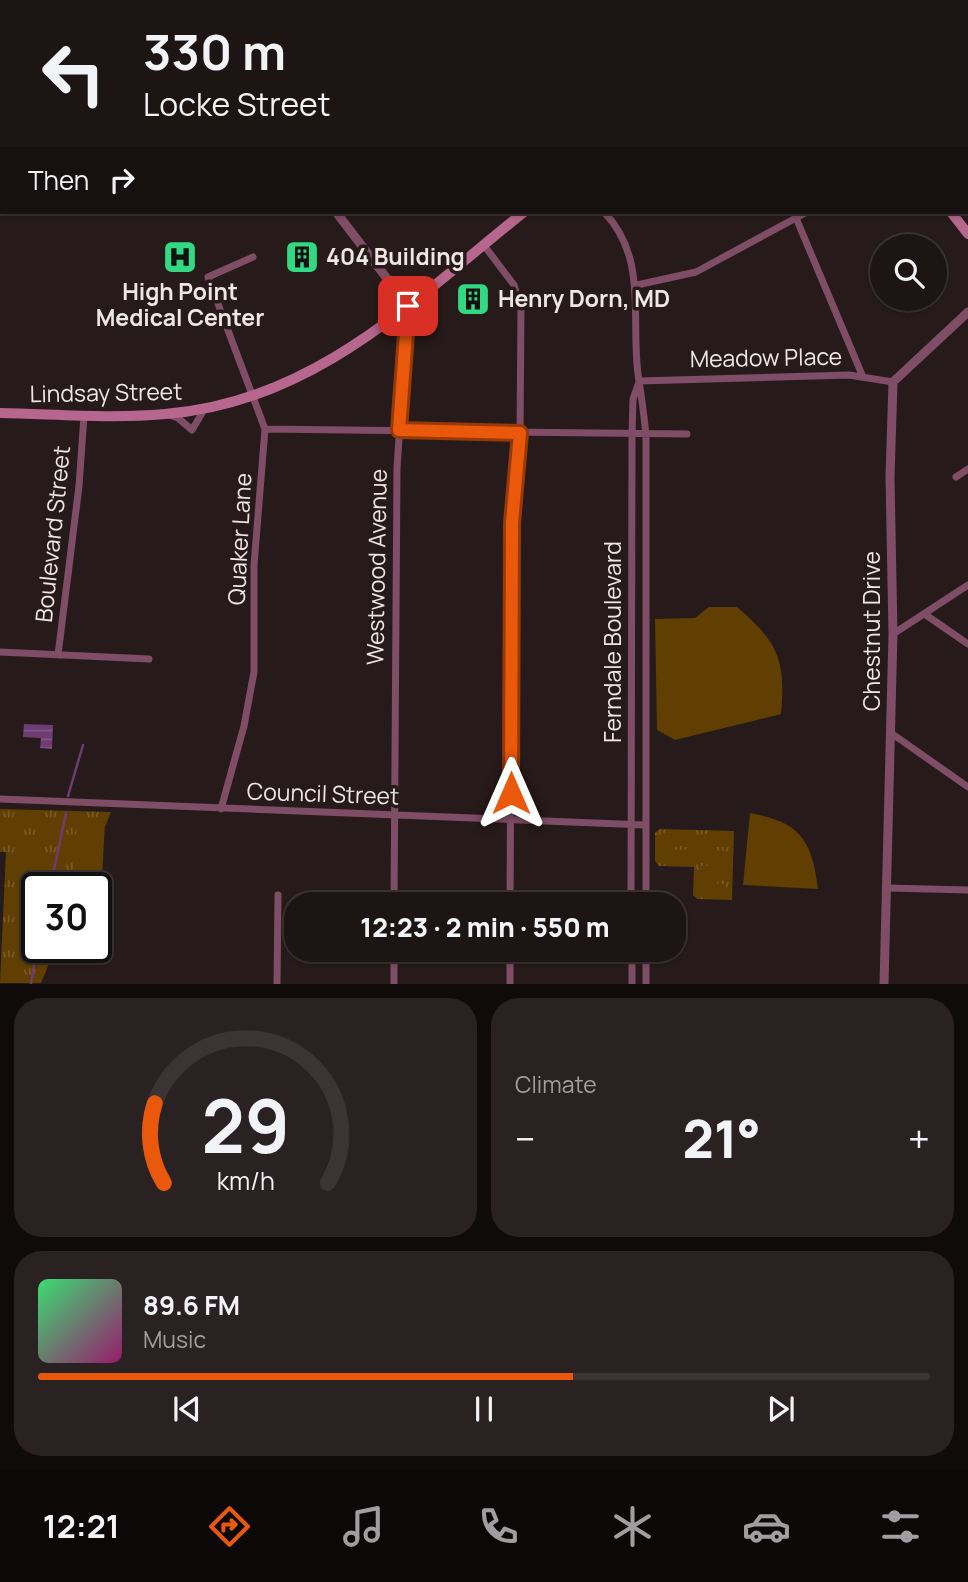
<!DOCTYPE html>
<html lang="en">
<head>
<meta charset="utf-8">
<style>
	:root { --surface:#1d1414; --page:#2a2122; --text:#f1f3f6; --muted:#a09ea0; --line:#3b3334; --accent:#ea580c }
	body { margin:0; font-family:Manrope,sans-serif; background:var(--page); color:var(--text); height:100vh; display:flex; flex-direction:column; font-size:26px; white-space:nowrap }
	* { box-sizing:border-box; margin:0 }
	p { font-size:23px; color:var(--muted) }
	.icon { flex:none; width:38px; height:38px; fill:none; stroke:currentColor; stroke-width:2; stroke-linecap:round; stroke-linejoin:round }
	.map { position:relative; height:984px; overflow:hidden }
	.drawer { display:flex; flex-direction:column; gap:14px; padding:14px; background:#100b0b; flex:1 }
	.drawer>* { flex:none }
	.banner { position:absolute; left:0px; top:0px; width:970px; height:214px; box-shadow:0 2px 5px #0004,0 0 0 2px var(--line); background:#1d1414; color:var(--text); overflow:hidden }
	.tools { position:absolute; left:870px; top:234px; display:grid; gap:14px }
	.tools a { display:grid; place-items:center; width:77px; height:77px; border-radius:50%; background:var(--surface); box-shadow:0 2px 5px #0004,0 0 0 2px var(--line); font-size:35px }
	.speed { position:absolute; left:21px; top:872px; display:flex; gap:14px; font-size:35px; font-weight:700; text-align:center }
	.speed>* { display:grid; place-content:center; width:91px; height:91px; border-radius:50%; background:var(--surface); box-shadow:0 2px 5px #0004,0 0 0 2px var(--line); line-height:1 }
	.speed .limit { border:4px solid #111; border-radius:10px; background:#fff; color:#111 }
	.pin { position:absolute; display:grid; place-items:center; width:60px; height:60px; color:#fff; margin:-30px; border-radius:14px; box-shadow:0 4px 10px #0006 }
	.me { position:absolute; width:77px; margin:-38px; rotate:0deg; stroke-linejoin:round; filter:drop-shadow(0 0 5px #0008) }
	.turn { display:flex; align-items:center; gap:24px; height:147px; padding:0 28px; font-size:32px }
	.turn .icon { width:91px; height:91px; stroke-width:2.5 }
	.turn b { display:block; font-size:49px; line-height:60px }
	.then { display:flex; align-items:center; height:66px; padding:0 28px; background:#0003; gap:14px; font-size:26px }
	.big { font-size:52px; font-weight:800; line-height:1.1 }
	.drawer .card { flex:1; display:flex; flex-direction:column; justify-content:center; gap:10px; min-width:0; padding:0 24px; border-radius:28px; background:var(--page) }
	.drawer .dial { align-items:center; gap:0 }
	.dial svg { height:182px; overflow:visible; fill:none; stroke:var(--line); stroke-width:7; stroke-linecap:round; text-anchor:middle }
	.dial text { fill:var(--text); stroke:none }
	.song { display:flex; align-items:center; gap:21px }
	.cover { width:84px; height:84px; border-radius:10px; background:linear-gradient(135deg,hsl(140 70% 55%),hsl(320 70% 35%)) }
	.played { height:7px; border-radius:4px; background:linear-gradient(90deg,var(--accent) 60%,var(--line) 60%) }
	.keys { display:flex; justify-content:space-around; direction:ltr }
	.heat { display:flex; justify-content:space-between; align-items:center; font-size:38px; direction:ltr }
	.drawer .tiles { flex:1; display:grid; gap:14px; grid-template-columns:1fr 1fr }
	.card:last-child { grid-column:span 2 }
	.trip { position:absolute; left:284px; top:892px; width:402px; height:70px; border-radius:28px; background:var(--surface); box-shadow:0 2px 5px #0004,0 0 0 2px var(--line); font-weight:800; line-height:70px; text-align:center }
	.dock { display:flex; height:112px; justify-content:space-around; align-items:center; background:#0c0808; color:var(--muted) }
	.dock .icon { width:49px; height:49px }
	.dock .selected { color:var(--accent) }
	.dock b { font-size:32px; color:var(--text) }
	.map>svg:first-child { display:block }
	.park { fill:url(#park-tufts) }
	.pitch { fill:#613e01 }
	.water { fill:url(#water-rules) }
	.lines { fill:none; stroke-linecap:round; stroke-linejoin:round }
	.stream { stroke:#6d3c73; stroke-width:2.5 }
	.minor { stroke:#7f4d65; stroke-width:7 }
	.tertiary { stroke:#7f4d65; stroke-width:9 }
	.secondary { stroke:#b7678d; stroke-width:10 }
	.route-casing { stroke:#983908; stroke-width:18 }
	.route { stroke:#ea580c; stroke-width:12 }
	.labels { text-anchor:middle; stroke-width:7; stroke-linejoin:round; paint-order:stroke }
	.poi-label { font-size:23px; font-weight:bold; fill:#efe6e6; stroke:#271a1a; text-anchor:start }
	.street-label { font-size:23px; fill:#efe6e6; stroke:#271a1a }
</style>
</head>
<body>
<div class="map">
<svg width="968" height="984" viewBox="0 0 968 984">
	<defs>
		<pattern id="park-tufts" width="24" height="20" patternUnits="userSpaceOnUse" patternTransform="scale(1.75)"><rect width="24" height="20" fill="#613e01"/><path d="M3 7l-1-3M5 7V3M7 7l1-3M15 17l-1-3M17 17v-4M19 17l1-3" fill="none" stroke="#785a26"/></pattern>
		<pattern id="water-rules" width="6" height="5" patternUnits="userSpaceOnUse" patternTransform="scale(1.75)"><rect width="6" height="5" fill="#6d3c73"/><path d="M0 2.5h6" fill="none" stroke="#825887"/></pattern>
	</defs>
	<rect width="100%" height="100%" fill="#271a1a"/>
	<!-- park -->
	<path class="park" d="M0,809L111,812L80,887H37V947H56L41,983H0L6,852H0Z
		M660,829L734,831L732,900L697,899L693,895L694,867L659,866L655,861V833Z"/>
	<!-- pitch -->
	<path class="pitch" d="M371,0H584L586,2H369Z
		M709,607H737C778,642 786,660 781,714L675,740L657,730L655,619L695,618Z
		M750,813C800,822 812,840 818,889L743,885Z
		M77,821L105,823L102,879L74,878Z
		M662,833L688,834L687,846L661,845Z
		M702,834L728,835L727,847L701,846Z
		M661,849L687,850V862L661,861Z
		M701,850L727,851V863H701Z
		M8,859L43,860L42,879L8,878Z
		M701,866L727,867L726,880L700,879Z
		M700,883L726,884V896L700,895Z"/>
	<!-- water -->
	<path class="water" d="M24,724L53,725L52,749L40,748L41,738L23,737Z"/>
	<g class="lines">
		<!-- stream -->
		<path class="stream" d="M68,796L83,745
			M55,887L54,870L66,813
			M31,984L37,947"/>
		<!-- minor -->
		<path class="minor" d="M348,0L349,2
			M131,2L132,0
			M604,212C650,260 629,323 639,381C642,399 644,416 646,435V905
			M796,218L863,377
			M483,244L514,285L521,308L520,433L512,523L510,905
			M637,285L696,272L807,212
			M639,381L849,375L893,382
			M169,415L178,418L192,430L205,408
			M265,429L687,434
			M956,477L968,469
			M926,615L968,644
			M893,634L968,585
			M0,652L149,659
			M58,655L79,486L84,416
			M891,733L968,787
			M0,799L645,825
			M221,809L244,726L254,672V565L265,429L208,277L253,257
			M887,888L968,890
			M394,905L397,468L408,306
			M631,905L632,435L633,399L639,382
			M646,950V984
			M277,984L278,895
			M394,984V950
			M510,984V950
			M632,984V950"/>
		<!-- tertiary -->
		<path class="tertiary" d="M178,0L179,2
			M259,2L261,0
			M0,109H2
			M336,212L408,306
			M884,984L893,634L890,477L893,382L968,312"/>
		<!-- secondary -->
		<path class="secondary" d="M787,2L789,0
			M951,212L968,234
			M0,413C55,414 110,419 165,414C313,403 415,299 524,212"/>
	</g>
	<g class="lines">
		<!-- route casing -->
		<g class="route-casing">
			<path id="route" d="M408,306L399,430L520,433L512,523L511,793"/>
		</g>
		<!-- route -->
		<use href="#route" class="route"/>
	</g>
	<!-- icons -->
	<defs>
		<g id="hospital-square" transform="scale(1.75)"><rect x="-9" y="-9" width="18" height="18" rx="4" fill="#32d882" stroke="#271a1a"/><path d="M-5-5h3v3.5h4V-5h3V5h-3V1.5h-4V5h-3Z" fill="#111"/></g>
		<g id="building-square" transform="scale(1.75)"><rect x="-9" y="-9" width="18" height="18" rx="4" fill="#32d882" stroke="#271a1a"/><path d="M-4-6H4V6H1V3H-1V6H-4ZM-2.5-4.3h1.7v1.8h-1.7ZM.8-4.3h1.7v1.8H.8ZM-2.5-1h1.7V.8h-1.7ZM.8-1h1.7V.8H.8Z" fill="#111"/></g>
	</defs>
	<g fill-rule="evenodd">
		<use href="#hospital-square" x="180" y="257"/>
		<use href="#building-square" x="302" y="257"/>
		<use href="#building-square" x="473" y="299"/>
	</g>
	<g class="labels">
		<!-- poi labels -->
		<g class="poi-label">
			<text x="326" y="265">404 Building</text>
			<text x="180" y="300" text-anchor="middle">High Point<tspan x="180" dy="26">Medical Center</tspan></text>
			<text x="498" y="307">Henry Dorn, MD</text>
		</g>
		<!-- street labels -->
		<g class="street-label">
			<text transform="translate(766 358) rotate(-1)" y="8">Meadow Place</text>
			<text transform="translate(106 393) rotate(-1)" y="8">Lindsay Street</text>
			<text transform="translate(53 534) rotate(-84)" y="8">Boulevard Street</text>
			<text transform="translate(240 539) rotate(-87)" y="8">Quaker Lane</text>
			<text transform="translate(377 567) rotate(-89)" y="8">Westwood Avenue</text>
			<text transform="translate(872 631) rotate(-90)" y="8">Chestnut Drive</text>
			<text transform="translate(613 642) rotate(-90)" y="8">Ferndale Boulevard</text>
			<text transform="translate(323 794) rotate(2)" y="8">Council Street</text>
		</g>
	</g>
</svg>
<div class="tools">
<a><svg class="icon" aria-label="search" viewBox="0 0 24 24"><circle cx="10" cy="10" r="6"/><path d="M15 15l6 6"/></svg></a>
</div>
<div class="speed"><div class="limit">30</div></div>
<div class="pin" style="left:408px;top:306px;background:#d93025"><svg class="icon" aria-label="arrive" viewBox="0 0 24 24"><path d="M6 21V4h12l-3 4 3 4H6"/></svg></div>
<svg class="me" style="left:511px;top:793px" viewBox="-20 -20 40 40"><path d="M0-17L14 15 0 8-14 15z" fill="#ea580c" stroke="#fff" stroke-width="4"/></svg>
<div class="trip">12:23 · 2 min · 550 m</div>
<div class="banner">
<div class="turn"><svg class="icon" aria-label="left" viewBox="0 0 24 24"><path d="M17 20v-9H6M10 6l-5 5 5 5"/></svg><div><b>330 m</b>Locke Street</div></div>
<div class="then">Then<svg class="icon" aria-label="right" viewBox="0 0 24 24"><path d="M7 20v-9h11M14 6l5 5-5 5"/></svg></div>
</div>
</div>
<section class="drawer">
<div class="tiles">
<div class="card dial"><svg viewBox="0 0 100 80">
<path d="M14 69A42 42 0 1 1 86 69"/>
<path d="M14 69A42 42 0 0 1 10 34" stroke="#ea580c"/>
<text x="50" y="56" font-size="32" font-weight="700">29</text>
<text x="50" y="72" font-size="11">km/h</text>
</svg></div>
<div class="card"><p>Climate</p>
<div class="heat"><a>−</a><b class="big">21°</b><a>+</a></div>
</div>
<div class="card">
<div class="song"><i class="cover"></i><div><b>89.6 FM</b><p>Music</p></div></div>
<div class="played"></div>
<div class="keys"><svg class="icon" aria-label="previous" viewBox="0 0 24 24"><path d="M18 5L8 12l10 7zM5 5v14"/></svg><svg class="icon" aria-label="pause" viewBox="0 0 24 24"><path d="M8 5v14M16 5v14"/></svg><svg class="icon" aria-label="next" viewBox="0 0 24 24"><path d="M6 5l10 7-10 7zM19 5v14"/></svg></div>
</div>
</div>
</section>
<nav class="dock">
<b>12:21</b>
<svg class="icon selected" aria-label="directions" viewBox="0 0 24 24"><path d="M12 3l9 9-9 9-9-9zM9 14v-3h6M13 9l2 2-2 2"/></svg>
<svg class="icon" aria-label="music" viewBox="0 0 24 24"><path d="M9 18V5l10-2v13"/><circle cx="6" cy="18" r="3"/><circle cx="16" cy="16" r="3"/></svg>
<svg class="icon" aria-label="phone" viewBox="0 0 24 24"><path d="M5 4h4l2 5-3 2q2 4 5 5l2-3 5 2v4C11 20 4 13 5 4z"/></svg>
<svg class="icon" aria-label="climate" viewBox="0 0 24 24"><path d="M12 3v18M4 7l16 10M4 17L20 7"/></svg>
<svg class="icon" aria-label="car" viewBox="0 0 24 24"><path d="M5 17H2v-5l4-1 3-4h7l3 4 3 1v5h-3M9 17h6M6 11h13"/><circle cx="7" cy="17" r="2"/><circle cx="17" cy="17" r="2"/></svg>
<svg class="icon" aria-label="filters" viewBox="0 0 24 24"><path d="M4 7h16M4 17h16"/><circle cx="9" cy="7" r="2"/><circle cx="15" cy="17" r="2"/></svg>
</nav>
</body>
</html>
